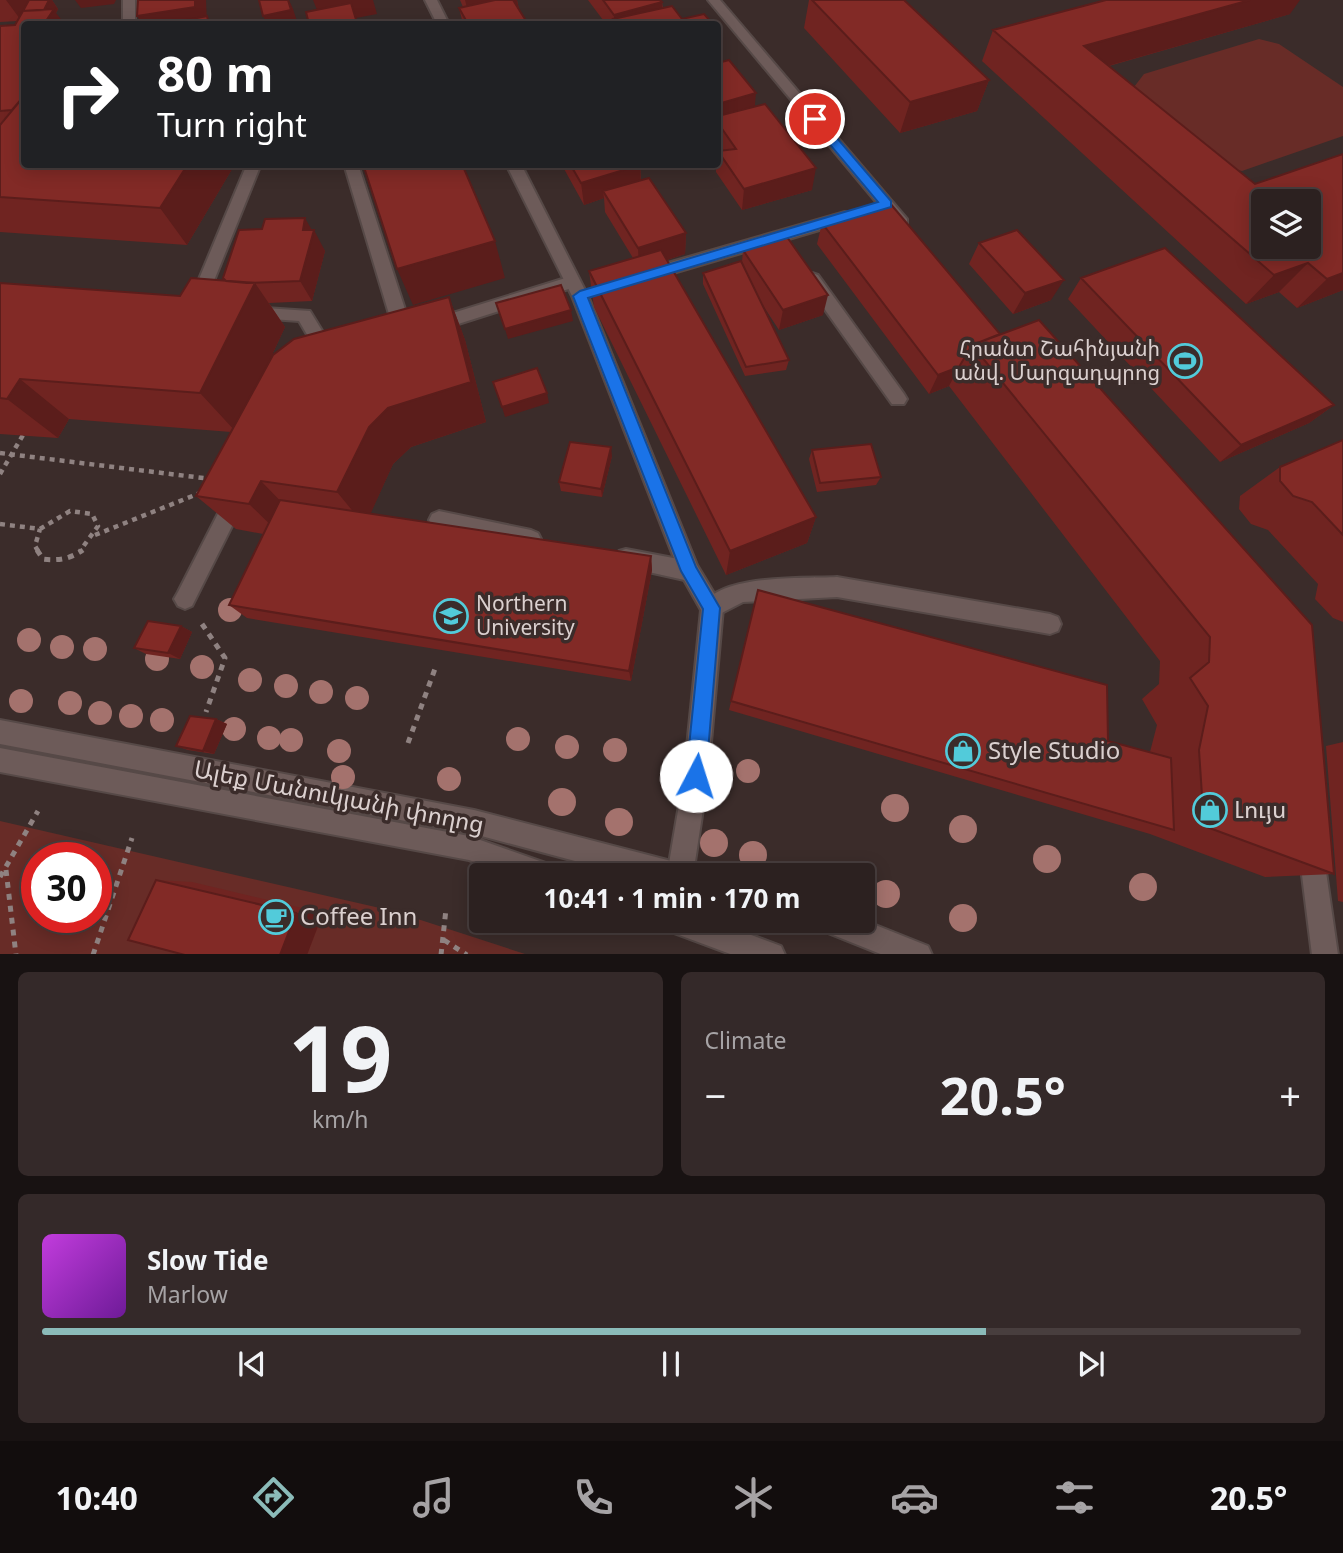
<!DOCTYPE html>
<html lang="en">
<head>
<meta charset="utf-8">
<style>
	:root { --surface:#2c2120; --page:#342929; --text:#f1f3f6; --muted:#a6a3a5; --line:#483e3e; --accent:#8bbbb9 }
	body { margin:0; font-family:"Noto Sans","Noto Sans Armenian",sans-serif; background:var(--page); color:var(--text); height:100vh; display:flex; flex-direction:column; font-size:26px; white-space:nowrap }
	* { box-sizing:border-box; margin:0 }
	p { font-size:23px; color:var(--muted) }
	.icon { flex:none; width:38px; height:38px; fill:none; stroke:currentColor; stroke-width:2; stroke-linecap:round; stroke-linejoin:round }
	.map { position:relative; height:954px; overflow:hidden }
	.side { display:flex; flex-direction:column; gap:18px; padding:18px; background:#181212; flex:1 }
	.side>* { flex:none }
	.guide { position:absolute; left:21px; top:21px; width:700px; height:147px; border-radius:7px; box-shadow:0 4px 18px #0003,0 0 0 2px var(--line); background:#202124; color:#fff; overflow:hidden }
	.tools { position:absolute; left:1251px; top:189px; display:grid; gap:14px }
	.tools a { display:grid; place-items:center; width:70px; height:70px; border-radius:7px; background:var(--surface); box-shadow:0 4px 18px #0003,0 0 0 2px var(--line); font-size:35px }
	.speed { position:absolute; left:21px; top:842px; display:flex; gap:14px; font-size:35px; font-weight:700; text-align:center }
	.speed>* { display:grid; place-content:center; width:91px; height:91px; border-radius:50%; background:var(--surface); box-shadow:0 4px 18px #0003,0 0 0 2px var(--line); line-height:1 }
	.speed .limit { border:10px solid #d22; background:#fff; color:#111 }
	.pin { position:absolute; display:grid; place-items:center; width:60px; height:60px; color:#fff; margin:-30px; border:4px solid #fff; border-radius:50%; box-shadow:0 2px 7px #0007 }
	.me { position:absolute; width:77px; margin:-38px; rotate:5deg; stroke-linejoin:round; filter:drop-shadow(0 0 5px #0008) }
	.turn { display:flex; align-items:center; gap:24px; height:147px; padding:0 21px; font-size:32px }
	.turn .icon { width:91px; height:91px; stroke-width:2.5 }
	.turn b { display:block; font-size:49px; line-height:60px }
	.big { font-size:52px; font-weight:700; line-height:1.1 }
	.side .tile { flex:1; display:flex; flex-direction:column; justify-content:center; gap:10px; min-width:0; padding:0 24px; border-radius:10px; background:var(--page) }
	.side .dial { align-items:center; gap:0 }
	.dial b { font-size:91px; line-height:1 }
	.song { display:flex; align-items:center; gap:21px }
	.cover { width:84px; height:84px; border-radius:10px; background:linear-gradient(135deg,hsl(290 70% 55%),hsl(280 70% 35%)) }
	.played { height:7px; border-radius:4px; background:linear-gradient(90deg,var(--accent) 75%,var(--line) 75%) }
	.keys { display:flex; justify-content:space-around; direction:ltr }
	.heat { display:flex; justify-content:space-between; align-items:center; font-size:38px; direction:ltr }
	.side .tiles { flex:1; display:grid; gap:18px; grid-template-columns:1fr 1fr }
	.tile:last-child { grid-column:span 2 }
	.trip { position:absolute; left:469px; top:863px; width:406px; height:70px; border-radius:7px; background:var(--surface); box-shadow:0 4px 18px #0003,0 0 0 2px var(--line); font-weight:700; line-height:70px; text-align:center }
	.tab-bar { display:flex; height:112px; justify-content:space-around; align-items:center; background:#120d0d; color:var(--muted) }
	.tab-bar .icon { width:49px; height:49px }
	.tab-bar .selected { color:var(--accent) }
	.tab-bar b { font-size:32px; color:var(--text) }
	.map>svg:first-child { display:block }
	.green { fill:#682c27; fill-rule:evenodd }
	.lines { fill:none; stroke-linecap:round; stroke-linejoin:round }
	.service-casing { stroke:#564947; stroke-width:4 }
	.minor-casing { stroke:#564947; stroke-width:4 }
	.tertiary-casing { stroke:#564947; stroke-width:4 }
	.path-far1 { stroke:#8f8281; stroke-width:4.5; stroke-dasharray:5 5; stroke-linecap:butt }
	.path { stroke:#8f8281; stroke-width:5; stroke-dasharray:6 6; stroke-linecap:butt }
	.service { fill:#6d5b59; fill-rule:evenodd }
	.minor { fill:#6d5b59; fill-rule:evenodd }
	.tertiary { fill:#6d5b59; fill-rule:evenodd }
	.tree { fill:#a4726d }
	.wall { fill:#702421 }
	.shaded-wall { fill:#5b1d1b }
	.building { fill:#822a26; stroke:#5b1d1b; stroke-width:2; fill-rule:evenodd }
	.route { fill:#1a73e8; stroke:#114b97; stroke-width:2 }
	.labels { text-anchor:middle; stroke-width:7; stroke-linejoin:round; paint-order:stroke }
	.poi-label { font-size:21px; fill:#dbd0cf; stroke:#3b2c2a; text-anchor:end }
	.near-poi-label { font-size:24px; fill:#dbd0cf; stroke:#3b2c2a; text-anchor:start }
	.near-street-label { font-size:24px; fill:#dbd0cf; stroke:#3b2c2a }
</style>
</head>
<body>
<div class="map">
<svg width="1343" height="955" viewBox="0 0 1343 955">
	<rect width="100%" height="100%" fill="#3b2c2a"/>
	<!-- green -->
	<path class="green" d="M1259,39L1279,44L1343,87V136L1242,171L1217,165L1134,87L1144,74Z
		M0,821L393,911L525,954L0,955ZM37,858H96V917H37Z"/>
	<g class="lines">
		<!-- service casing -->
		<g class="service-casing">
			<path id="service" d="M247,164H261L205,303L197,309L191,307L189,303Z
				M344,164H358L413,334L410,339H398L395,334Z
				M845,212L850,213V221L646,281L638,275L640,271Z
				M812,273L818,275L904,394L907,399L904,404H892L806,283L804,279Z
				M572,276L580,282L578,286L433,332L425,326L427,321Z
				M251,307L310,311L337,355L334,360H322L299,321L245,317L243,313Z
				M236,489L243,492L246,498L192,606L185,609L178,606L174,599L178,592L229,492Z
				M439,511L531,530L538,533L541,539L538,545L531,548L439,529L432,526L429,520L432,514Z
				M626,549L689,561L696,564L699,571L696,578L689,581L626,567L619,565L616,558L619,551Z
				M837,577L1050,614L1058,617L1061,624L1058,631L1050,634L837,597L743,602L712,618L704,615L701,608C717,573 804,579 837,577Z"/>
		</g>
		<!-- minor casing -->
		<g class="minor-casing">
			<path id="minor" d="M123,0H135V24H123Z
				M425,0H437L449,24H437Z
				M708,0H720L907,219V227H897Z
				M506,164H521L588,296L697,565L723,608L708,776L693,875H667L684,776L701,610L679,571L572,296Z
				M1311,839L1320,842L1323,851L1338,955H1312L1299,851L1302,842Z"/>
		</g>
		<!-- tertiary casing -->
		<g class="tertiary-casing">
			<path id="tertiary" d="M0,720L474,810L675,862L684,866L688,875H627L474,834L0,744Z
				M0,748L469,836L554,866L558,875H510L469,860L0,772Z
				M659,920H711L781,946L785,955H733L663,929Z
				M814,920H863L928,946L932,955H883L818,929Z"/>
		</g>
		<!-- path-far1 -->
		<path class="path-far1" d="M0,453L211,479
			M0,474L23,435
			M0,524L40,529
			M40,529L70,511L92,514L98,526L80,551
			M95,535L200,493
			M38,551L35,546L40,529"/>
		<!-- path -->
		<path class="path" d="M37,550L43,559C58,561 70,559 83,550
			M202,624L225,658L206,712
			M408,743L436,666
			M6,870L16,955
			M0,877L38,811
			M444,940L467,955
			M93,955L132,838
			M441,955L446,909"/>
		<!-- service -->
		<use href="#service" class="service"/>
		<!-- minor -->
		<use href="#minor" class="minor"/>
		<!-- tertiary -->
		<use href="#tertiary" class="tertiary"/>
	</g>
	<!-- trees -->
	<g class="tree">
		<circle cx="230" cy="610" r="12"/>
		<circle cx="29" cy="640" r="12"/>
		<circle cx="62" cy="647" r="12"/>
		<circle cx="95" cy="649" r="12"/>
		<circle cx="157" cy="659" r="12"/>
		<circle cx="202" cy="667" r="12"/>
		<circle cx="250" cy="680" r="12"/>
		<circle cx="286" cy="686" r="12"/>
		<circle cx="321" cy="692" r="12"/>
		<circle cx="357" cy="698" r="12"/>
		<circle cx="21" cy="701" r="12"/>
		<circle cx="70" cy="703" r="12"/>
		<circle cx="100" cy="713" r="12"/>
		<circle cx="131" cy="716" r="12"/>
		<circle cx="162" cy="720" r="12"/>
		<circle cx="234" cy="729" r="12"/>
		<circle cx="269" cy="738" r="12"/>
		<circle cx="518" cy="739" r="12"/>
		<circle cx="291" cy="740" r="12"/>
		<circle cx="567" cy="747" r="12"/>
		<circle cx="615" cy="750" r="12"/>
		<circle cx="339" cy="751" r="12"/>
		<circle cx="748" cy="771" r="12"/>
		<circle cx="343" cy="777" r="12"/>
		<circle cx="449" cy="779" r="12"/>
		<circle cx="562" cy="802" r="14"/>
		<circle cx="895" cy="808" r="14"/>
		<circle cx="619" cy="822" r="14"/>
		<circle cx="963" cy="829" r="14"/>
		<circle cx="714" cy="843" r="14"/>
		<circle cx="753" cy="855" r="14"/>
		<circle cx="1047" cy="859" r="14"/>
		<circle cx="1143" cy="887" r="14"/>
		<circle cx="886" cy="894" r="14"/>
		<circle cx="963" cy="918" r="14"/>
	</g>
	<!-- wall -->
	<path class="wall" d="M0,0H52L58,9L56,13L24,164H235L187,245L0,232V26L15,25L17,21L0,22Z
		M460,0H517L519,9L528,24H463L459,8L463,7Z
		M588,0H660L662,2L663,8L682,19L713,24H606Z
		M809,0H904L989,80L977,111L900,133L804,28Z
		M1290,14L1109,66L1255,184L1343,154V290L1297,308L1279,292L1246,304L982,61L993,30Z
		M718,62L755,107L812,190L742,210L716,172V164H718V150H720L718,147Z
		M562,164H640L641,180L686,233L685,254L667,260L816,517L807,543L726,575L594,307L589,271L633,258L605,212L604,198L584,205L563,167Z
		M822,223L1000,334L1312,625L1334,874L1265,877L1150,834L729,710L755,603L1108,741L1150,752L1157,725L1142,699L1159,684L1160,661L949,386L929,394L817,244Z
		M311,230L325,251L312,301L269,303L285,327L264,372L449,297L465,340L486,422L411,447L393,464L370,514L651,556L652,570L631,681L247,618L229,605L263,534L236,529L196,496L231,432L69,419L58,438L0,434V283L180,296L225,281Z
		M979,243L1051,300L1013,314L969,264Z
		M743,250L823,315L779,330L760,301L789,360L786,370L745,376L703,284V273L742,262Z
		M1081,278L1334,405L1309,423L1220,462L1068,299Z
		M1343,440V622L1333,618L1315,599L1318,584L1268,530L1251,524L1239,509L1240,496L1280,467Z
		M812,450L881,477L876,485L817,492L809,459Z
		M612,456L602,497L561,491L559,482Z
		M181,626L192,632L180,659L146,654L134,648Z
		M216,719L227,724L214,754L188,750L176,746Z
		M1343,742V902L1338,901L1326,746Z
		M156,880L192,882L323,913L307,955H185Z"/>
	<!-- shaded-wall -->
	<path class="shaded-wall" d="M6,0H33L20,19Z
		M49,0H52L58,9L56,13L65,24H43L39,18Z
		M75,0H116L114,4L81,8Z
		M195,0H206L207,24H142L137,16Z
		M288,0H289L293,9L298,24H267L263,16Z
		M313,0H373L377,14L356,18L359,24L321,20Z
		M465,0H517L519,10L470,20Z
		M1250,0H1300L1290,14L1069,77L1084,46Z
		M662,2L663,24L614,22V15Z
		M722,36L721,58L718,59V37Z
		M989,80L977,111L900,133L910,102Z
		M756,93L754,115L718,123V104Z
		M188,164H235L187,245L160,208Z
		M640,165L641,187L603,191L604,198L584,205L581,183Z
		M816,168L812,190L742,210L744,189Z
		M305,218L313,232L314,230L325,251L312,301L300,281L303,230Z
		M686,233L685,254L639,269L638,248Z
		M495,241L505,278L413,305L397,269Z
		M1308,263L1279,292L1246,304L1274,275Z
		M1343,273V290L1297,308L1327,279Z
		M1064,280L1051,300L1013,314L1025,293Z
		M255,283L285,327L236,432L200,393Z
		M828,295L823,315L779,330L783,310Z
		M449,297L465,340L486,422L411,447L393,464L365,526L337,492L369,427L388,408Z
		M571,310L573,321L508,339L505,329Z
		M959,367L949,386L929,394L938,375Z
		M20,379L69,419L58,438L7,399Z
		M547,393L549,403L505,417L502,407Z
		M1334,405L1309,423L1220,462L1241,445Z
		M611,447L612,456L602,497L601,489Z
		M261,481L295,516L284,538L249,504Z
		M816,517L807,543L726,575L730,551Z
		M651,556L652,570L631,681L629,671Z
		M181,626L192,632L180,659L168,653Z
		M216,719L227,724L214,754L203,751Z
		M296,913H323L307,955H280Z"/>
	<!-- building -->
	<path class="building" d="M29,0H49L44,10L23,11Z
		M138,0H195V7L137,16Z
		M259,0H288L291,10L263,16Z
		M495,0H513L528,24H483L481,22L468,24L459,8Z
		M603,0H660L662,2L614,15Z
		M812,0H904L989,80L910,102Z
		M1106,0H1250L1084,46L1255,184L1343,154V273L1327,279L1308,263L1274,275L993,30ZM1264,201H1309V247H1264Z
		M351,3L357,23L366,22V24H309L306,12Z
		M672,6L682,19L704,14L713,24H616L613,19Z
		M54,9L46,21L91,20L88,24H24V96L12,110L0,111V26L15,25L23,11Z
		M207,16L209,24H167Z
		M729,60L756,93L718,104V62V63Z
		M24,96V164H188L160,208L0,197V125Z
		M765,104L816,168L744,189L718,151L736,149L718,123V116Z
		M363,164H462L495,241L397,269Z
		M570,164H640V165L581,183Z
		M649,178L686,233L638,248L603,191Z
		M889,202L1000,334L972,345L959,367L938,375L822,223Z
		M305,218L303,230H314L300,281L247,283L226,281L223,278L239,230L262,229L265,219Z
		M1017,230L1064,280L1025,293L979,243Z
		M787,237L828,295L783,310L743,250Z
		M1165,248L1334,405L1241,445L1081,278Z
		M661,250L816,517L730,551L589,271Z
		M741,261L789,360L746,367L703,273Z
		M191,278L255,283L200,393L20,379L7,399L0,398V283L180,296Z
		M561,285L571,310L505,329L496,303Z
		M449,297L471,382L388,408L369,427L337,492L261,481L249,504L196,496L273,355L294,339Z
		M1039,320L1312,625L1334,874L1204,826L1199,750L1208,706L1190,678L1209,662L1210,637L972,345Z
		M537,368L547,393L502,407L493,382Z
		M1343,440V535L1312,502L1293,496L1280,481V467Z
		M570,442L611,447L601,489L559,482Z
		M871,444L881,477L820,483L812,450Z
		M280,500L651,556L629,671L229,605Z
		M758,590L1107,685L1108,741L1171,758L1174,830L731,701Z
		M148,621L181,626L168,653L134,648Z
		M190,716L216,719L203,751L176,746Z
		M156,880L296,913L280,955H185L128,940Z"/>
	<!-- route -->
	<path class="route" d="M811,117H819L891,201V207L588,298L696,567L720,608L706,776L703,783L696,786L689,783L686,776L703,609L681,571L573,296L580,291L878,202L811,122Z"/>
	<!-- icons -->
	<defs>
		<g id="stadium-ring" transform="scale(1.75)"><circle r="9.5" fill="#3b2c2a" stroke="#52cbda" stroke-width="1.5"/><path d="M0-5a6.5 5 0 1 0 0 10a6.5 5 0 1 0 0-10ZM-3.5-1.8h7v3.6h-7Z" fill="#52cbda"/></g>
		<g id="university-ring" transform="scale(1.75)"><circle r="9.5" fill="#3b2c2a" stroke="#52cbda" stroke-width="1.5"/><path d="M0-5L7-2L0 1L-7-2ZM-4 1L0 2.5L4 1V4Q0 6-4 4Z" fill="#52cbda"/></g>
		<g id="shop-ring" transform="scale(1.75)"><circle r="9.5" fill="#3b2c2a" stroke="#52cbda" stroke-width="1.5"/><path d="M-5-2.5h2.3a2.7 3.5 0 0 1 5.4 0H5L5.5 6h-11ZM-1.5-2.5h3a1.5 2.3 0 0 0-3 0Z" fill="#52cbda"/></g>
		<g id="cafe-ring" transform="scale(1.75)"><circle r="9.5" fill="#3b2c2a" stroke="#52cbda" stroke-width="1.5"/><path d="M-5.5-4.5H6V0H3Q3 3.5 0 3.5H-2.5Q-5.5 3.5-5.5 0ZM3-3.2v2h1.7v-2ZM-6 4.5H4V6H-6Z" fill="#52cbda"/></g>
	</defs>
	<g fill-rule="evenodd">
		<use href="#stadium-ring" x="1185" y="361"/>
		<use href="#university-ring" x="451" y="616"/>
		<use href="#shop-ring" x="963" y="751"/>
		<use href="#shop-ring" x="1210" y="810"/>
		<use href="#cafe-ring" x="276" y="917"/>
	</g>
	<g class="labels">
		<!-- poi labels -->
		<g class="poi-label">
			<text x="1160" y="356">Հրանտ Շահինյանի<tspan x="1160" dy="24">անվ. Մարզադպրոց</tspan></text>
			<text x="476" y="611" text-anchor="start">Northern<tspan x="476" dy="24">University</tspan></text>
		</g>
		<!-- near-poi labels -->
		<g class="near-poi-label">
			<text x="988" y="759">Style Studio</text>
			<text x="1234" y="818">Լույս</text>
			<text x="300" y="925">Coffee Inn</text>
		</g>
		<!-- near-street labels -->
		<g class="near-street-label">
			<text transform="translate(339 797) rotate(11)" y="8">Ալեք Մանուկյանի փողոց</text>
		</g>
	</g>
</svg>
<div class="tools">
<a><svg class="icon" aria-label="layers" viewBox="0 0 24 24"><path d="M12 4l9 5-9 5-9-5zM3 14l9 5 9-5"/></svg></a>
</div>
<div class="speed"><div class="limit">30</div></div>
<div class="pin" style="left:815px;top:119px;background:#d93025"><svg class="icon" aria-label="arrive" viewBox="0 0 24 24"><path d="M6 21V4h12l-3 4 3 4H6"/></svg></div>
<svg class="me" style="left:696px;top:776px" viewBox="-20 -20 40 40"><circle r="19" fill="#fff"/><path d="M0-13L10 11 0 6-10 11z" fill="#1a73e8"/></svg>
<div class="trip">10:41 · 1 min · 170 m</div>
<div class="guide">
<div class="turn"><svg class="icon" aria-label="right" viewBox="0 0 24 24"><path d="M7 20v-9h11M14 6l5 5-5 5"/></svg><div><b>80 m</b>Turn right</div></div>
</div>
</div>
<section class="side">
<div class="tiles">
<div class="tile dial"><b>19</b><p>km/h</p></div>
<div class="tile"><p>Climate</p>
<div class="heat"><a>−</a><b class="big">20.5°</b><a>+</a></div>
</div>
<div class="tile">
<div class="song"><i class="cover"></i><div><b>Slow Tide</b><p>Marlow</p></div></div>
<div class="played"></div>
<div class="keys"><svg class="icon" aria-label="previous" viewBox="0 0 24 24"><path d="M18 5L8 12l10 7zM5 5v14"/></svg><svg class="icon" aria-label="pause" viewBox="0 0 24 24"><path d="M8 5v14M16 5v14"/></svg><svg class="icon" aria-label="next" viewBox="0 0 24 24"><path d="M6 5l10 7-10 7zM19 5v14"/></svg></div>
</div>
</div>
</section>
<nav class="tab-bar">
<b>10:40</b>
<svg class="icon selected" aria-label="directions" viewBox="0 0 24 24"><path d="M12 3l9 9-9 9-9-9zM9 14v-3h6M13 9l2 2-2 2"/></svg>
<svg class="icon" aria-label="music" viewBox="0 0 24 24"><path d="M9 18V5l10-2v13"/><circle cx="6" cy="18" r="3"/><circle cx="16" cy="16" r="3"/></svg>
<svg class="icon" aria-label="phone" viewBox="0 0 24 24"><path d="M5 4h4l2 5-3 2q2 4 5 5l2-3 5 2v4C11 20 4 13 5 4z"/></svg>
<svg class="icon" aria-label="climate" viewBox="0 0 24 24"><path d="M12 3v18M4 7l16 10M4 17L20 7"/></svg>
<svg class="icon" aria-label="car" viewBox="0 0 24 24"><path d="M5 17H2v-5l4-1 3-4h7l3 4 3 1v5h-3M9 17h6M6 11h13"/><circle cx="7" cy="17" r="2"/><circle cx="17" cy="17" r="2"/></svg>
<svg class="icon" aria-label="filters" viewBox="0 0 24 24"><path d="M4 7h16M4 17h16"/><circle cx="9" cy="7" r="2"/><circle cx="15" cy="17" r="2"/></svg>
<b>20.5°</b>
</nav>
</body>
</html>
